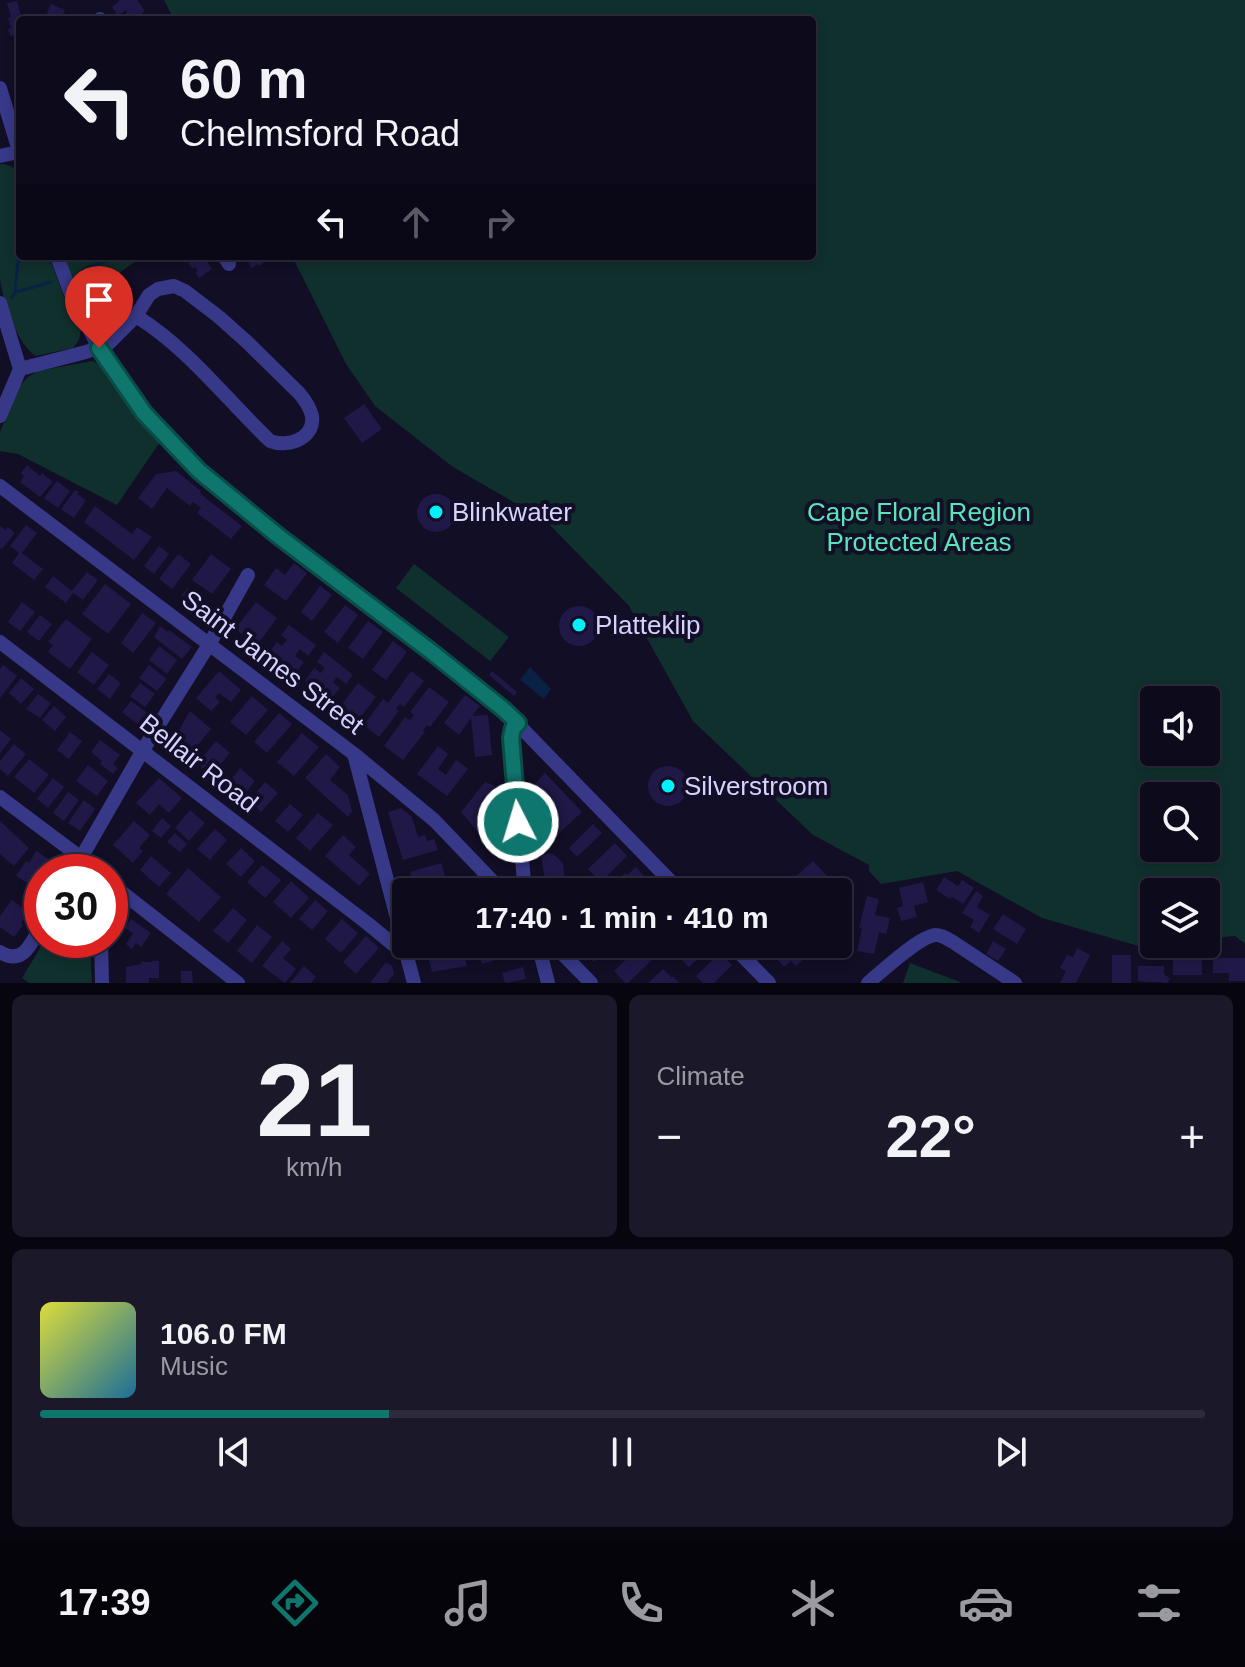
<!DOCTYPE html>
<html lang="en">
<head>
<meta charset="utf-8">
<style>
	:root { --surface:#0d0a1c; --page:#1b1829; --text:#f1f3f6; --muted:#9a9aa3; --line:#2d2b3b; --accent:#0f766e }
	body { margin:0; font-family:Helvetica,sans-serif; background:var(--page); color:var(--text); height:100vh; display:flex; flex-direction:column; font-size:30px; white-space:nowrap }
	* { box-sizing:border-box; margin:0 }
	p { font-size:26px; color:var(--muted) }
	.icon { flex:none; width:44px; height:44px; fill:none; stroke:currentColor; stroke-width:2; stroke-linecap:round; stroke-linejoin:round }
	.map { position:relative; height:983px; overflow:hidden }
	.drawer { display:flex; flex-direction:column; gap:12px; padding:12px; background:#07060f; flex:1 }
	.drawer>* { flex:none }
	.banner { position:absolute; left:16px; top:16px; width:800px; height:244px; border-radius:8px; box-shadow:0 4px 12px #0003,0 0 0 2px var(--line); background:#0d0a1c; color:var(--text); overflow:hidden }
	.fabs { position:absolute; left:1140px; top:686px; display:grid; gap:16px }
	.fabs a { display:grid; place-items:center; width:80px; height:80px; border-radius:8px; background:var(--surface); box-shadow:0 4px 12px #0003,0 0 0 2px var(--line); font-size:40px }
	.speed { position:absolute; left:24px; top:854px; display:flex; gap:16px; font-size:40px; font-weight:700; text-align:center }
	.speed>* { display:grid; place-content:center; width:104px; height:104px; border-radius:50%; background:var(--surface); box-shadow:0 4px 12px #0003,0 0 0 2px var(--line); line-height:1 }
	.speed .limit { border:12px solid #d22; background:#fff; color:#111 }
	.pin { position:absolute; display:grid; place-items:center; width:68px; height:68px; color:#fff; margin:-82px -34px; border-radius:50% 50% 50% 0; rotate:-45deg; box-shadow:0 0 8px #0007 }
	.pin .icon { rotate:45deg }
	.me { position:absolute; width:88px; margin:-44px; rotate:355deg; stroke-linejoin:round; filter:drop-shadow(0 0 6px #0008) }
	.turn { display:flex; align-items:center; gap:28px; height:168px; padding:0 32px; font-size:36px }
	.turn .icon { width:104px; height:104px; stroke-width:2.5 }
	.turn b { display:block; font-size:56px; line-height:68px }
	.lanes { display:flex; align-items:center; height:76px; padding:0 32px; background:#0003; justify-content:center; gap:40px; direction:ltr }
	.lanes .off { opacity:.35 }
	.big { font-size:60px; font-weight:600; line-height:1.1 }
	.drawer .card { flex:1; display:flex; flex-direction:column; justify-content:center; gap:12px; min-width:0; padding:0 28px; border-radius:12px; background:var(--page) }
	.drawer .dial { align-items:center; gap:0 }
	.dial b { font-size:104px; line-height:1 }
	.song { display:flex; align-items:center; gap:24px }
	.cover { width:96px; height:96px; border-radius:12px; background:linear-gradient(135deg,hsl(60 70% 55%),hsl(200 70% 35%)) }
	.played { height:8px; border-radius:4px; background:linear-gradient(90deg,var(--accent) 30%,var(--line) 30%) }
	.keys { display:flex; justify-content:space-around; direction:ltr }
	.heat { display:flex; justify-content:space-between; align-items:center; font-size:44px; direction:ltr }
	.drawer .tiles { flex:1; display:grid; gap:12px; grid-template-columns:1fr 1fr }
	.card:last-child { grid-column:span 2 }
	.trip { position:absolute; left:392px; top:878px; width:460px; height:80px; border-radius:8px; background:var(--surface); box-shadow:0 4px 12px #0003,0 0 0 2px var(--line); font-weight:600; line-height:80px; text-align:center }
	.menu { display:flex; height:128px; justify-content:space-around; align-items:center; background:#05040b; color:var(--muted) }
	.menu .icon { width:56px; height:56px }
	.menu .active { color:var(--accent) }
	.menu b { font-size:36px; color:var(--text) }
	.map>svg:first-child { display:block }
	.green { fill:#10302d; fill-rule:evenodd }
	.water { fill:#082145 }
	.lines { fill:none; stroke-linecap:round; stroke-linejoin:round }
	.stream { stroke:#082145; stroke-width:3 }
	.building { fill:#201948 }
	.minor { stroke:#373887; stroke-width:14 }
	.route-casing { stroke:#0a4d48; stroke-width:20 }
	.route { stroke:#0f766e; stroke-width:14 }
	.poi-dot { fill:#00f1fd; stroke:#110e26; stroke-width:3 }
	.labels { text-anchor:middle; stroke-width:8; stroke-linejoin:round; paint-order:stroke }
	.poi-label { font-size:26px; fill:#d5d2ff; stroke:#110e26; text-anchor:start }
	.park-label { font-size:26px; fill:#59e5ba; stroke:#110e26 }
	.street-label { font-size:26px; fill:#d5d2ff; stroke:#110e26 }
</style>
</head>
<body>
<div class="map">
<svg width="1245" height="983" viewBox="0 0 1245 983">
	<rect width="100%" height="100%" fill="#110e26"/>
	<!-- green -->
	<path class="green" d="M164,0H1245V944L1235,936L1206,939V892H1154V944H1167L1142,947L1042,918L957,871L881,884L869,871V865L813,835L693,721L629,606L546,521L453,467L375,406L346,364L292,256H812V20H174ZM1154,700H1206V752H1154ZM1154,796H1206V848H1154Z
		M0,164C11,164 15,168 20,178V256H49L66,302L81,330L79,340L73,348L36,356C17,345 2,299 0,278C0,240 0,201 0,164Z
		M62,256H143L100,286L86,312Z
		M92,361L101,364L117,390L160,442L117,505L18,454L0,451V432L18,388L28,377L38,371Z
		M414,564L509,637L490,661L396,588Z
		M45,940H90L92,983H29L22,978Z
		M910,963L960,982V983H903Z"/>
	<!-- water -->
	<path class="water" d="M530,667L551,689L544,699L520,680Z"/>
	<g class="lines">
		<!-- stream -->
		<path class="stream" d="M82,270L108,260L112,256
			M16,292L51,282
			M12,298L15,292L20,242"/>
	</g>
	<!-- building -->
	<path class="building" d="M120,0H137L145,11L141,14L145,20H134L133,17L127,20L124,15L127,12L126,10L118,16L112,7Z
		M17,1L22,20H20V44L16,45L13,35L10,36L8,29L11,28L8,18L11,17L7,3Z
		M51,4L65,10L61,19L56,17L55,20H44Z
		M187,256H203L212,269L199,278L195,272L198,271L195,267L193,269L188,263L191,261Z
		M251,256H264L267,260L259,266L257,264L252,268L248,262L253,258Z
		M364,404L382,429L362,443L344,418Z
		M27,465L40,476L42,473L53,482L40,497L20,482L24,476L21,473Z
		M176,471L201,491L200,493L208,500L242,526L231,539L197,513L201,508L193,502L190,506L167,488L152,509L138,498L156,474Z
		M57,481L70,491L58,508L44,498Z
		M75,490L79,492L77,494L86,500L74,518L61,509Z
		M417 513a19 19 0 1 1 38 0a19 19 0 1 1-38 0Z
		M95,506L132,534L137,527L152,537L134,560L84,522Z
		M26,525L37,533L22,553L43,569L34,580L12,563L19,553L10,546Z
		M0,526L6,530L8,527L15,533L2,549L0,548Z
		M159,546L169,554L154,574L144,566Z
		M178,554L191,564L172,589L159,579Z
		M211,554L231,569L212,594L192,580Z
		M294,563L307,573L286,601L264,585L276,568L285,575Z
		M87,572L98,580L83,600L73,593L66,603L45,587L53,576L72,591Z
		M105,584L131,604L108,634L82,614Z
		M320,586L332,595L312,621L301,612Z
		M187,588L212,607L205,617L180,598Z
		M22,602L35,612L20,631L8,622Z
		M256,602L277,618L257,645L235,629Z
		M345,605L358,615L338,643L324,632Z
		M559 626a20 20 0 1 1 40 0a20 20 0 1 1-40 0Z
		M142,613L156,623L133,653L121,643Z
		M40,615L52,624L39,641L27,632Z
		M66,619L92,639L70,669L48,652L53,645L48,642Z
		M368,621L383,632L363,659L348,648Z
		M289,625L316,645L308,656L300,649L295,656L304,662L296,673L269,652L277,642L282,646L287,640L281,635Z
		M160,626L168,632L169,630L192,647L182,659L154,637Z
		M393,641L407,652L386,680L372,670Z
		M159,646L177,660L167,674L149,660Z
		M92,652L109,665L94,685L77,672Z
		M324,652L353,675L346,684L337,677L333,682L340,688L330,700L305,681L314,668L321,673L325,668L317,662Z
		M3,665L17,676L0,698V669Z
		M149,665L167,679L157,691L139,678Z
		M219,671L241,690L231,702L219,693L215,697L220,702L211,711L196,698Z
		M411,671L424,681L404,707L400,704L396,709L399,711L379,737L364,725L383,699L388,703Z
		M492,671L517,692L514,696L489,675Z
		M109,674L121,683L110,699L97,689Z
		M21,678L34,689L21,704L9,693Z
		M140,683L155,694L145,707L130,696Z
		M358,683L376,697L358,720L340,707Z
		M429,687L449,702L430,727L427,725L423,731L425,732L403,760L384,746L405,717L410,720L414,715L410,712Z
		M38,694L51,703L40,718L26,709Z
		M465,695L480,706L472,716L488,715L492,755L475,757L471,718L459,735L444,723Z
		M252,696L268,710L246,735L230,722Z
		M131,701L149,714L140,726L122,712Z
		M54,706L66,717L55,731L42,720Z
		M190,711L211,729L188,757L172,743Z
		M279,713L292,724L267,753L254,742Z
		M0,730L11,739L0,753Z
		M70,732L82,741L69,759L57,750Z
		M302,733L319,747L294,776L277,762Z
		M100,740L120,755L113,764L118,768L113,774L100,764L102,761L91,752Z
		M216,741L230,753L211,776L197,763Z
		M14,744L26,754L8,776L0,769V761Z
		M438,746L448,754L438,769L446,775L456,760L468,769L447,796L417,774Z
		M326,754L340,767L330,780L348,795L352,811L348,817L305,778Z
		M29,759L49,775L34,793L14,777Z
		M88,765L108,781L97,796L76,781Z
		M648 786a20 20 0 1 1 40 0a20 20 0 1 1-40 0Z
		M240,768L255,781L243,796L228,783Z
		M545,773L582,812L557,835L545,822L558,810L534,785Z
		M53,778L64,787L48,808L37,799Z
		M159,778L182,798L169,813L159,804L150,815L136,803Z
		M265,782L278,793L261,812L249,801Z
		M485,782L495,786L498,834L482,837L461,812Z
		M68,792L79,800L64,821L53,813Z
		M84,800L95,809L80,831L68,823Z
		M290,804L303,815L288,832L275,821Z
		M401,808L412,817L418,837L425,835L427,841L434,839L438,850L403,860L388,812Z
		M190,810L205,823L189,841L175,828Z
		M318,813L333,825L310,851L296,838Z
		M162,818L171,826L161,838L152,831Z
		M0,821L29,848L14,866L0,854Z
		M134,821L150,835L139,848L143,851L133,863L113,845Z
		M593,824L602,833L577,857L569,848Z
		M215,829L227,840L210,860L197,849Z
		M175,833L187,844L180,852L167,842Z
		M343,835L356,847L349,855L370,874L359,886L325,856Z
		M615,843L627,856L601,882L588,869Z
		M241,848L255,861L241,877L226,864Z
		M36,851L50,860L42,872V881L37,889L16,876L26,861L29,863Z
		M552,853L563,863L566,888L575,878L588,892H547L541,855Z
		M151,856L171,873L159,887L140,870Z
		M813,861L829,878L814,892H805L793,879Z
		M441,863L446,879L415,889L410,872Z
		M262,865L281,880L265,898L247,882Z
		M636,867L646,878L632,892H612L625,880L621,877L625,873L627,875Z
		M188,868L221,897L199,922L166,894Z
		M944,877L958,886L962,880L974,888L963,904L952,897L950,899L936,890Z
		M466,878L480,892H463L460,880Z
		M291,881L309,898L291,918L273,902Z
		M923,882L928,902L914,906L917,917L901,921L897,908L903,906L899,888Z
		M976,891L983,896L977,907L990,915L979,933L970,927L974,920L962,913Z
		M867,896L879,899L875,915L890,918L886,934L879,932L874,954L857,951L862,929L859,928Z
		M12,900L28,912L21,923L23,925L14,937L0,927V916Z
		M315,900L328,911L312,930L299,919Z
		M233,908L247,920L228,943L213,931Z
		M1003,914L1026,929L1017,944L993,929Z
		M131,919L151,933L141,947L136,943L132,949L126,944L133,933L125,928Z
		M342,919L358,933L341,953L325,939Z
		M257,925L272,937L252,963L237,951Z
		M366,936L379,948L356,974L343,962Z
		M282,941L291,949L283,958L296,969L285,983L262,966Z
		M993,941L1006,949L998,961L986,954Z
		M425,944H442L443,949L462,944L467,966L432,972Z
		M493,944H516L518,953L482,964L477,949Z
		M592,944H620L623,947L612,958L605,951L594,962L584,952Z
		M685,944H713L689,967L675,953Z
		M641,945L654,958L628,983H625L614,971Z
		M789,946L802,961L796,966L791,961L784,967L776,958Z
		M1077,948L1090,955L1076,983H1060L1066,971L1060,968L1067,955L1073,957Z
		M720,953L732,965L714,983H703L696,976Z
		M1173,953H1202V975H1173Z
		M1112,955H1131V983H1112Z
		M1213,958H1245V981H1229V973H1213Z
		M152,961H159V978H149V983H126V967L141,964V962H152Z
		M386,962L392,966L394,974L387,983H370Z
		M304,966L316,977L311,983H290Z
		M1138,966H1164V974L1170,979L1167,983L1138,981Z
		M523,967L526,979L505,983L502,973Z
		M663,969L672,978L673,976L679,983H648Z
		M181,971H192L193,983H181Z"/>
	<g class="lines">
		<!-- minor -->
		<path class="minor" d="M100,19L101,20
			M0,88L20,154
			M0,156L19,152
			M57,256L71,294L99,348L144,413L166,438L199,471L277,535L433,653L503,709L681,892
			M224,256L229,264
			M0,303L20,369L0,416
			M20,369L86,352L108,344L136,316L149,295L158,289L174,286L185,291L219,317L247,342L299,393C305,400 310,407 312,416C315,439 287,448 270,441C226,399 189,349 136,316
			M0,486L354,754L434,820L503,892
			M0,642L367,923L406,955
			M518,723L513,728L511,738L525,892
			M354,754L414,983
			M0,797L72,851L95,872
			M73,872L143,750L210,643L248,575
			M110,883L238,983
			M101,940L102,983
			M538,944L548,983
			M553,944L591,983
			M731,944L769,983
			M0,952C24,967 32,941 42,924
			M868,983C881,972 921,935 936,935C942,935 948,939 953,942L1015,983"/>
	</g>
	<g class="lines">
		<!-- route casing -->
		<g class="route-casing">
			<path id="route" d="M99,348L144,413L199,471L277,535L433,653L503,709L518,723L513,728L511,738L518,822"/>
		</g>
		<!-- route -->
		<use href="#route" class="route"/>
	</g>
	<!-- markers -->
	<g class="poi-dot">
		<circle cx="436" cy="512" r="8"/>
		<circle cx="579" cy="625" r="8"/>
		<circle cx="668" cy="786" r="8"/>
	</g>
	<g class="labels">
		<!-- poi labels -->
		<g class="poi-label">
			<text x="452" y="521">Blinkwater</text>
			<text x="595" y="634">Platteklip</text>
			<text x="684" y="795">Silverstroom</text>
		</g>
		<!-- park labels -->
		<g class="park-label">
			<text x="919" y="521">Cape Floral Region<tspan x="919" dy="30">Protected Areas</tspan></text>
		</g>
		<!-- street labels -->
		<g class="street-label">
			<text transform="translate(273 662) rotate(37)" y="9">Saint James Street</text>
			<text transform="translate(199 763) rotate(38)" y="9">Bellair Road</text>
		</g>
	</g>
</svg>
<div class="fabs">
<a><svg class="icon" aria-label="sound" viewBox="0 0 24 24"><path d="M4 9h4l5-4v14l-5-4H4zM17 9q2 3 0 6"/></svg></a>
<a><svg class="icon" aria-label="search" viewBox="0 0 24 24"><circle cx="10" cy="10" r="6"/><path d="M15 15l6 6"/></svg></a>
<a><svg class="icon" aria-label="layers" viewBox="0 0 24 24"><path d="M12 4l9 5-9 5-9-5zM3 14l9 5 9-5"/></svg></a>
</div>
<div class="speed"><div class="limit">30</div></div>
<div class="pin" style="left:99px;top:348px;background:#d93025"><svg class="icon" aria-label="arrive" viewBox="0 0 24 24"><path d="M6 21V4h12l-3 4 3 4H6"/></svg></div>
<svg class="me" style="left:518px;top:822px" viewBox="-20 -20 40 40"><circle r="17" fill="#0f766e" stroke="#fff" stroke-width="3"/><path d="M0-11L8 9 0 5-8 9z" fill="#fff"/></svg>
<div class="trip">17:40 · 1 min · 410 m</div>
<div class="banner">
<div class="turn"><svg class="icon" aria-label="left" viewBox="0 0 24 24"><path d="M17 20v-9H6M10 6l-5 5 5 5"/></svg><div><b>60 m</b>Chelmsford Road</div></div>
<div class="lanes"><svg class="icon" aria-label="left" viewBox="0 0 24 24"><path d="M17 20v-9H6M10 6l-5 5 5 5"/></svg><svg class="icon off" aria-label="ahead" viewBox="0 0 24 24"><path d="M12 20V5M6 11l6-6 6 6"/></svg><svg class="icon off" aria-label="right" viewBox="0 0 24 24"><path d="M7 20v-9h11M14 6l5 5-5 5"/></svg></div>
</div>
</div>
<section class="drawer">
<div class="tiles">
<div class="card dial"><b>21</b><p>km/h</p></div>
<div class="card"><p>Climate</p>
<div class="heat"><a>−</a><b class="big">22°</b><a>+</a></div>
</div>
<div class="card">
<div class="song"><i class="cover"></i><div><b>106.0 FM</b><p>Music</p></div></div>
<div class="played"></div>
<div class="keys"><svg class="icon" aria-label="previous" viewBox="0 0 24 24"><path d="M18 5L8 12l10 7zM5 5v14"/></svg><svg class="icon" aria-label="pause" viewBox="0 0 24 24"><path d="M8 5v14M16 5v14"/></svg><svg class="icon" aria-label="next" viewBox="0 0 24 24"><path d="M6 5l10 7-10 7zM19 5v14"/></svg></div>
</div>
</div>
</section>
<nav class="menu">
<b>17:39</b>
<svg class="icon active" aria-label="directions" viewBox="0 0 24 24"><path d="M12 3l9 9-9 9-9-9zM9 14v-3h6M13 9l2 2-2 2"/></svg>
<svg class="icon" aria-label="music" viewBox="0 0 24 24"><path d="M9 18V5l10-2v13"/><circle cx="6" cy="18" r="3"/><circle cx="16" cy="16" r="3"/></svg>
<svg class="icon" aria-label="phone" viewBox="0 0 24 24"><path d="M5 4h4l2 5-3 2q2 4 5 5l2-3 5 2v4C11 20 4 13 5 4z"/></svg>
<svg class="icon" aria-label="climate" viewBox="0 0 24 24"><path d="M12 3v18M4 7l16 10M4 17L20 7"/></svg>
<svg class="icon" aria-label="car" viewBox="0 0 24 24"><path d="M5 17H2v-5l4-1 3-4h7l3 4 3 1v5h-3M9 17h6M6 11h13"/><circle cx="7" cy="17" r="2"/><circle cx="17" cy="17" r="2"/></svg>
<svg class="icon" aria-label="filters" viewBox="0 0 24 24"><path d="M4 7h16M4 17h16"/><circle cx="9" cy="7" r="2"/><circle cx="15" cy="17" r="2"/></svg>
</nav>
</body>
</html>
